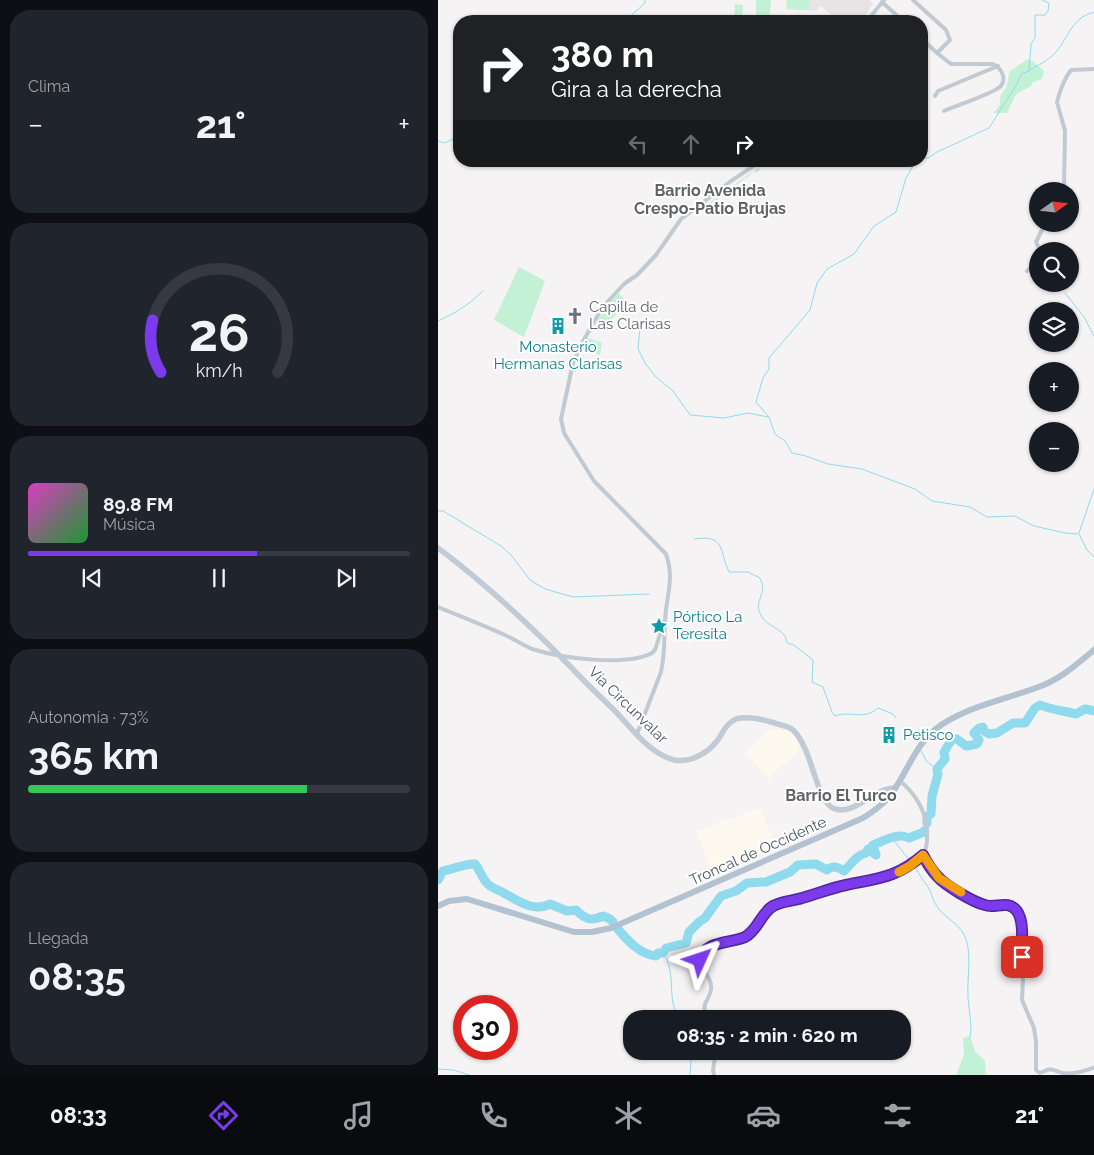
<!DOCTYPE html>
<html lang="es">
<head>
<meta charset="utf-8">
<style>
	:root { --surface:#171b24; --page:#20242c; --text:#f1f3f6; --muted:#9ea1a6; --line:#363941; --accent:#7c3aed }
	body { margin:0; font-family:Raleway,sans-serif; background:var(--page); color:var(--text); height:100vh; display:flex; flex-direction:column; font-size:19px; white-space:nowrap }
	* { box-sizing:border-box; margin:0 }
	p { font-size:16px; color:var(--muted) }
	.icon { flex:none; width:28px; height:28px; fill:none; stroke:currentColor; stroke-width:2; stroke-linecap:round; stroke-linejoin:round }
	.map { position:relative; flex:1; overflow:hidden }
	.side { display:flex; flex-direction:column; gap:10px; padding:10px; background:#0d0f14; width:438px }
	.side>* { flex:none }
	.hud { position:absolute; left:15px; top:15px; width:475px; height:152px; border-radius:20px; box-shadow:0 1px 4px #0004; background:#202124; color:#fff; overflow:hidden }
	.needle { width:32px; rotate:75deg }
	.tools { position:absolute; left:591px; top:182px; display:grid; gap:10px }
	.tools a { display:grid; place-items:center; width:50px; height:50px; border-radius:50%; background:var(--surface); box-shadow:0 1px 4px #0004; font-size:25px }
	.speed { position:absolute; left:15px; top:995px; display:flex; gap:10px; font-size:25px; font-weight:700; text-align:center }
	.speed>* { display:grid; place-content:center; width:65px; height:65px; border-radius:50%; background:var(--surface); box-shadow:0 1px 4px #0004; line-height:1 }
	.speed .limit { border:8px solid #d22; background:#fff; color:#111 }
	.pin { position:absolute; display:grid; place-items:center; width:42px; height:42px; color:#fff; margin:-21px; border-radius:10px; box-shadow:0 2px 8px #0006 }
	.me { position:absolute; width:55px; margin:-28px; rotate:48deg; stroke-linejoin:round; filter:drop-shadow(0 0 4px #0008) }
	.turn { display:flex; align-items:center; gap:18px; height:105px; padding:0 15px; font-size:22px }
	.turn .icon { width:65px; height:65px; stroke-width:2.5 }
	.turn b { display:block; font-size:35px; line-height:42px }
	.lanes { display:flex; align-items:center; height:48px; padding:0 15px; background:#0003; justify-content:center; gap:25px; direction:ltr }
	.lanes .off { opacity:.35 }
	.big { font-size:38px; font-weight:700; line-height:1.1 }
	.side .widget { flex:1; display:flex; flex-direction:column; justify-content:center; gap:8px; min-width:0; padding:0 18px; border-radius:20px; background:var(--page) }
	.side .dial { align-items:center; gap:0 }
	.dial svg { height:130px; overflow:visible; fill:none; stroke:var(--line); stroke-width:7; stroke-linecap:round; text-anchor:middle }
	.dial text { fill:var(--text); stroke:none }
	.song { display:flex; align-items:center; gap:15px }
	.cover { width:60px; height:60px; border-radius:8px; background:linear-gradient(135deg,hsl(310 70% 55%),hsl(130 70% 35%)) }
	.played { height:5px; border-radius:2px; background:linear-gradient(90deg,var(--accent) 60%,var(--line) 60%) }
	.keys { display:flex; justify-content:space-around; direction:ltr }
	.heat { display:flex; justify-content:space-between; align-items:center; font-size:28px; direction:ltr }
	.charge { height:8px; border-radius:4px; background:linear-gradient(90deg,#34c759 73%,var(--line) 0) }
	.trip { position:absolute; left:185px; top:1010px; width:288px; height:50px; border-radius:20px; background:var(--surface); box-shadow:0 1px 4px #0004; font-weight:700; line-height:50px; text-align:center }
	.dock { display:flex; height:80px; justify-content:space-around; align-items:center; background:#090b0e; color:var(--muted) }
	.dock .icon { width:35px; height:35px }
	.dock .on { color:var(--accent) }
	.dock b { font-size:22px; color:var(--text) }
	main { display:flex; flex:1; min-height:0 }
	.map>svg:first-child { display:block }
	.commercial { fill:#fdf9ef }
	.education { fill:#e6e4e5 }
	.green { fill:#c3f1d5 }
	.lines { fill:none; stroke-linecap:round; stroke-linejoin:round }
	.stream { stroke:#90daee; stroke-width:1 }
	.river { stroke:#90daee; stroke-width:9 }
	.street { stroke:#c1cad2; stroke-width:4 }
	.secondary { stroke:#c1cbd6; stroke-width:5.5 }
	.primary { stroke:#b3c2d1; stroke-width:6 }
	.route-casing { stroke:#51269a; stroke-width:12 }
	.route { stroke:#7c3aed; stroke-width:9 }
	.slow { stroke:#f59e0b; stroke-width:9 }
	.labels { text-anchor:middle; stroke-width:4; stroke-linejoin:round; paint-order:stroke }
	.worship-label { font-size:15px; fill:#5b616d; stroke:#fff; text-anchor:start }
	.culture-label { font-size:15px; fill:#0d838f; stroke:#fff; text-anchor:start }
	.street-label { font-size:15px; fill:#4a5661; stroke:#fff }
	.neighbourhood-label { font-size:16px; font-weight:bold; fill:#5f6368; stroke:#fff }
</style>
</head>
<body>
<main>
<section class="side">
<div class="widget"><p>Clima</p>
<div class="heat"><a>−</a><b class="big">21°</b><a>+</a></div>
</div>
<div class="widget dial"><svg viewBox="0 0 100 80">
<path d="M14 69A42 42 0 1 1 86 69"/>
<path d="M14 69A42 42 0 0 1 9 37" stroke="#7c3aed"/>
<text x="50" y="56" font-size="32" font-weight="700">26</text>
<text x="50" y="72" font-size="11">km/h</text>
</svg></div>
<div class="widget">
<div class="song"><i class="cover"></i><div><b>89.8 FM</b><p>Música</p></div></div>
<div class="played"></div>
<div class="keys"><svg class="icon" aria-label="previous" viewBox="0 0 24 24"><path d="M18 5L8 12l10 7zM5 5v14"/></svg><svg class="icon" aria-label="pause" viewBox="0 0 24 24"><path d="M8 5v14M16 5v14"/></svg><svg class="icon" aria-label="next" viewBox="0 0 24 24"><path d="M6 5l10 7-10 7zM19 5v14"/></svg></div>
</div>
<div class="widget"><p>Autonomía · 73%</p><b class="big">365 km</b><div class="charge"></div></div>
<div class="widget"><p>Llegada</p><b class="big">08:35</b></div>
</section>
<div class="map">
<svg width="657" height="1075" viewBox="0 0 657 1075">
	<rect width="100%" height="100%" fill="#f5f3f3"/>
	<!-- commercial -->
	<path class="commercial" d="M332,729L355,731L362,750L330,778L308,753Z
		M322,808L339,848L275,873L258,831Z"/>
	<!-- education -->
	<path class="education" d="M349,0H431L435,4L423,21H401L383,6L378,11L348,9Z"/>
	<!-- green -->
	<path class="green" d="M318,0H333L331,21H318Z
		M349,0H372V10L348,9Z
		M297,4L305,5L304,21H296Z
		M590,59L596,62L606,71L604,79L595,82L593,86L578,94L569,113H555L562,105V96L568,88L572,71Z
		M329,161L321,168L322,170L319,172L315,171C312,177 307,178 302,182C292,190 281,199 268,207L270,204Z
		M81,267L107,281L86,337L56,320Z
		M180,293L189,302L170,323L160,319Z
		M151,338L164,343L162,355L144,348Z
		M532,1036L537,1051L547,1061L548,1075H518L526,1055L525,1038Z"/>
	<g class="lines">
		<!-- stream -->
		<path class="stream" d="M187,21L207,3V0
			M592,70C599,66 607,62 613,57C630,43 631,17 657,12
			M0,141L7,143L21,136
			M484,158H490L499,152L551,128L579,84L583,74L591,71L593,44L597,38V15H607L610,11L611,3L604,0
			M478,161L468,178L458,212L436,226L416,254L389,269L379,283L372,310L331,358V369L325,378L318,402L331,417L337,434L347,441L354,453L368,456L390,464L424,469L477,489L494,501L532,507L549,517L577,516L596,526L627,533L641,534L649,550L657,558
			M627,293L646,317L657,338
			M0,321C17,313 31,305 45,291
			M202,327L200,349L207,363L218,377L235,391L252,415L286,418L310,413L330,417
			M0,511H5L63,546L73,555L92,580L107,589L135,597L211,594
			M641,533L657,486
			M256,539C288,534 281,551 291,572H310L322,578C330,594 316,600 322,613C326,625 339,626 346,635C348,637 348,640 349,643L356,645L375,660L374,682L385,687L394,712L397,716C413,710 426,721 440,708L455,714L458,718
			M483,751L489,762L499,769
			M454,838L473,862
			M478,868C481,875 486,881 490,887C494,893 495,902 500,908C510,921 524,924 529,942C533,960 529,978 530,996C530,1005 535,1030 532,1037
			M225,953C240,974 227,1001 242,1019
			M250,1051L253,1062L252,1075
			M0,1069L16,1070L31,1075"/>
		<!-- river -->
		<path class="river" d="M489,823V816L493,814L494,796L500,774L499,769L507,759L506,752L514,739H519L528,746L539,744L541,740L536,733L541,728L545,727L546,731L551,734L559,733L575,723H587L597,708L602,705C611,709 626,711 638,714L647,709L657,711
			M0,880L5,871C16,869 28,863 37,864C42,870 43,876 48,882C52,888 59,889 64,892C79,900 95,913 112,904L129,911L138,910C148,920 153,921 165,916L172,919L175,922
			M179,928C189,940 201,954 218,956L220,953H225L228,948L248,943L251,932L261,922L267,918L283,896L298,891L309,883L328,882L352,872L360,865L378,864L389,870C395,865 400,867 406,871C414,864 417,856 428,853L430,849L438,855L435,845C446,841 460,832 471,838L486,832V831"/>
		<!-- street -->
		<path class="street" d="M475,0L508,30L512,40L499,53
			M444,2L465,21
			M429,21L446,0
			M484,39L499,53L513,64H555C563,68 569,78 563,86C557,93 517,106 506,111
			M497,96L500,91L560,66
			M624,191L626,187L627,131L619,102C622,90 626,79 633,70L657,69
			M602,251L598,242L607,224
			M589,271L600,262
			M0,607C22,616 45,625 67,635C76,639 85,645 94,649C123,658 188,667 214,653L217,650L226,622
			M199,734L223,672C227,655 226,638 227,621C228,596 237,580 228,554L156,481L126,433L123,419L135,363L144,343L164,308L186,284L199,275L218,255L243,219L293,181L323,161
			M485,855C489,863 494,871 500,877C507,885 541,906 550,906C559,906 565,904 573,906L578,910L582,919L585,980L584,1000L596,1028L598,1042V1070L602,1073C615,1067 613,1070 625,1073C635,1075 647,1071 657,1067
			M272,1019C258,1002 275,1001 273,985C272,974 258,967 264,954C271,941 293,943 305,938C321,930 325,910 340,904C361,897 384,892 406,886C430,879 456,880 476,862C479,860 483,857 485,855C490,847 489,838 489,829C488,811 476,792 462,781
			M276,1075L275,1070L278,1051"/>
		<!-- secondary -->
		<path class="secondary" d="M0,548C43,580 84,618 122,656C140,675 159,694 178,712C194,729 212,754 236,760C251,763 269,754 279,741C285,733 288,723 298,719C312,715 330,721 343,725C348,726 353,728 356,731C371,747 375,777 385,797C388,801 390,806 395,808C415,818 436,787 457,788"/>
		<!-- primary -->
		<path class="primary" d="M0,906L11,901L29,899L136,932H154L173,928L425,818C435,812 444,805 452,796C470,772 477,743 503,725C533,705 570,699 603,686C624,678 640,663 657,649"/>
	</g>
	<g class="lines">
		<!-- route casing -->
		<g class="route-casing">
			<path id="route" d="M262,960C268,940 291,944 307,937C320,930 323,913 335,906C344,901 355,901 364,898C379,894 393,888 408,885C441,878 458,878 485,855C489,863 494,871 500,877C508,886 535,902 547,905C557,909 570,899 579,911C587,923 583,944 584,957"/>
		</g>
		<!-- route -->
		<use href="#route" class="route"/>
		<!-- slow -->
		<path class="slow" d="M461,872L472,866L485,855L501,878L523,892"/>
	</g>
	<!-- icons -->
	<defs>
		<g id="church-bare" transform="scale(1.35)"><path d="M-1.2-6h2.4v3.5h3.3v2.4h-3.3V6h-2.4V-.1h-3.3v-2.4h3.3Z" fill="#6b7280" stroke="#fff" stroke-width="2.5" paint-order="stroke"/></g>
		<g id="building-bare" transform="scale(1.35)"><path d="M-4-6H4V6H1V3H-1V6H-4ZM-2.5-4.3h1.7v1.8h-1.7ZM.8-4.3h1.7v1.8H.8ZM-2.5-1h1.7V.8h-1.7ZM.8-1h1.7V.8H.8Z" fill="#0f9aa8" stroke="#fff" stroke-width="2.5" paint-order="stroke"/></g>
		<g id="sight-bare" transform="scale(1.35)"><path d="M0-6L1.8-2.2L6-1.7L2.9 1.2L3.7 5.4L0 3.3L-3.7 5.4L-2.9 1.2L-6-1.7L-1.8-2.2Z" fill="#0f9aa8" stroke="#fff" stroke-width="2.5" paint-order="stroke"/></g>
	</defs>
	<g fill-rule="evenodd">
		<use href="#church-bare" x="137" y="316"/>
		<use href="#building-bare" x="120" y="326"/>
		<use href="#sight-bare" x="221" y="626"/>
		<use href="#building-bare" x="451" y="735"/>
	</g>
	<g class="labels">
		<!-- worship labels -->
		<g class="worship-label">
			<text x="151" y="312">Capilla de<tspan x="151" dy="17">Las Clarisas</tspan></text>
		</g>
		<!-- culture labels -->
		<g class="culture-label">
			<text x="120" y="352" text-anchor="middle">Monasterio<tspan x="120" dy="17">Hermanas Clarisas</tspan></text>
			<text x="235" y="622">Pórtico La<tspan x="235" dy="17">Teresita</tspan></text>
			<text x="465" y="740">Petisco</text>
		</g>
		<!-- street labels -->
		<g class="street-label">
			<text transform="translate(190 705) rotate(44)" y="5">Vía Circunvalar</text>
			<text transform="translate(320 851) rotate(-24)" y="5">Troncal de Occidente</text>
		</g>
		<!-- neighbourhood labels -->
		<g class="neighbourhood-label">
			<text x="272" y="196">Barrio Avenida<tspan x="272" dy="18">Crespo-Patio Brujas</tspan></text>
			<text x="403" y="801">Barrio El Turco</text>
		</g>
	</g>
</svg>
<div class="tools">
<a><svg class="needle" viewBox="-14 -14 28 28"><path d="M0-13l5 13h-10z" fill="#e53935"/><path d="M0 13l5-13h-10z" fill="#9ea1a6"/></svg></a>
<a><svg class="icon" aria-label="search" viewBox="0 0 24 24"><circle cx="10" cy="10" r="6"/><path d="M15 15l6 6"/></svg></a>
<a><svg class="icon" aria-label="layers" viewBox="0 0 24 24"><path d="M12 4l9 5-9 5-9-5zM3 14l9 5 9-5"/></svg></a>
<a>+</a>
<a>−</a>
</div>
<div class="speed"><div class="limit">30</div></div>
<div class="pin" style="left:584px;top:957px;background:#d93025"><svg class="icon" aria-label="arrive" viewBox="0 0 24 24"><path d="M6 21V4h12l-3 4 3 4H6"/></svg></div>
<svg class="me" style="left:262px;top:960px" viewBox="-20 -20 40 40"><path d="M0-17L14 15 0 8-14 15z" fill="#7c3aed" stroke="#fff" stroke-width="4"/></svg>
<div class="trip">08:35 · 2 min · 620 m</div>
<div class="hud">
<div class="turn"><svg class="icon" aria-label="right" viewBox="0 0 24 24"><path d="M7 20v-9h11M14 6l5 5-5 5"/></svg><div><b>380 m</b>Gira a la derecha</div></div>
<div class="lanes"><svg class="icon off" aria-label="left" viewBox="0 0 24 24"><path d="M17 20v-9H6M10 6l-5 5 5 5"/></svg><svg class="icon off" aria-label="ahead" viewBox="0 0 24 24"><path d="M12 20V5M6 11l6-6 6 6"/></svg><svg class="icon" aria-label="right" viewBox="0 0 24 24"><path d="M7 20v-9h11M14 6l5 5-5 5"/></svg></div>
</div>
</div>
</main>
<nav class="dock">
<b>08:33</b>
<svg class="icon on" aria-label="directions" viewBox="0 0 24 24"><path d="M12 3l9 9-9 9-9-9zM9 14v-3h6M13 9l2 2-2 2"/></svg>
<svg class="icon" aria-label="music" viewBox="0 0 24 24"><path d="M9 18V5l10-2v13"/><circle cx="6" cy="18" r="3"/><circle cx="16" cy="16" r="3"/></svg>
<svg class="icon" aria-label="phone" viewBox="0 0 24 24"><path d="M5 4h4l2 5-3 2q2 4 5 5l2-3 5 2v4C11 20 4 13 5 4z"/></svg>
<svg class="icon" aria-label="climate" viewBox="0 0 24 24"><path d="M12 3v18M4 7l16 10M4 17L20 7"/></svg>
<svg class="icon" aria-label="car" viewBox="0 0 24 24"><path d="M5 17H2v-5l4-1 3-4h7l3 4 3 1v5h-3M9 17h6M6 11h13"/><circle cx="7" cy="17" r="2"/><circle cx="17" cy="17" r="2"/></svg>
<svg class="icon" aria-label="filters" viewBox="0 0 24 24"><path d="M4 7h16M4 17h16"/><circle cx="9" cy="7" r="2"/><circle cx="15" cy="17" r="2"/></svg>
<b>21°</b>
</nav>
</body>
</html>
